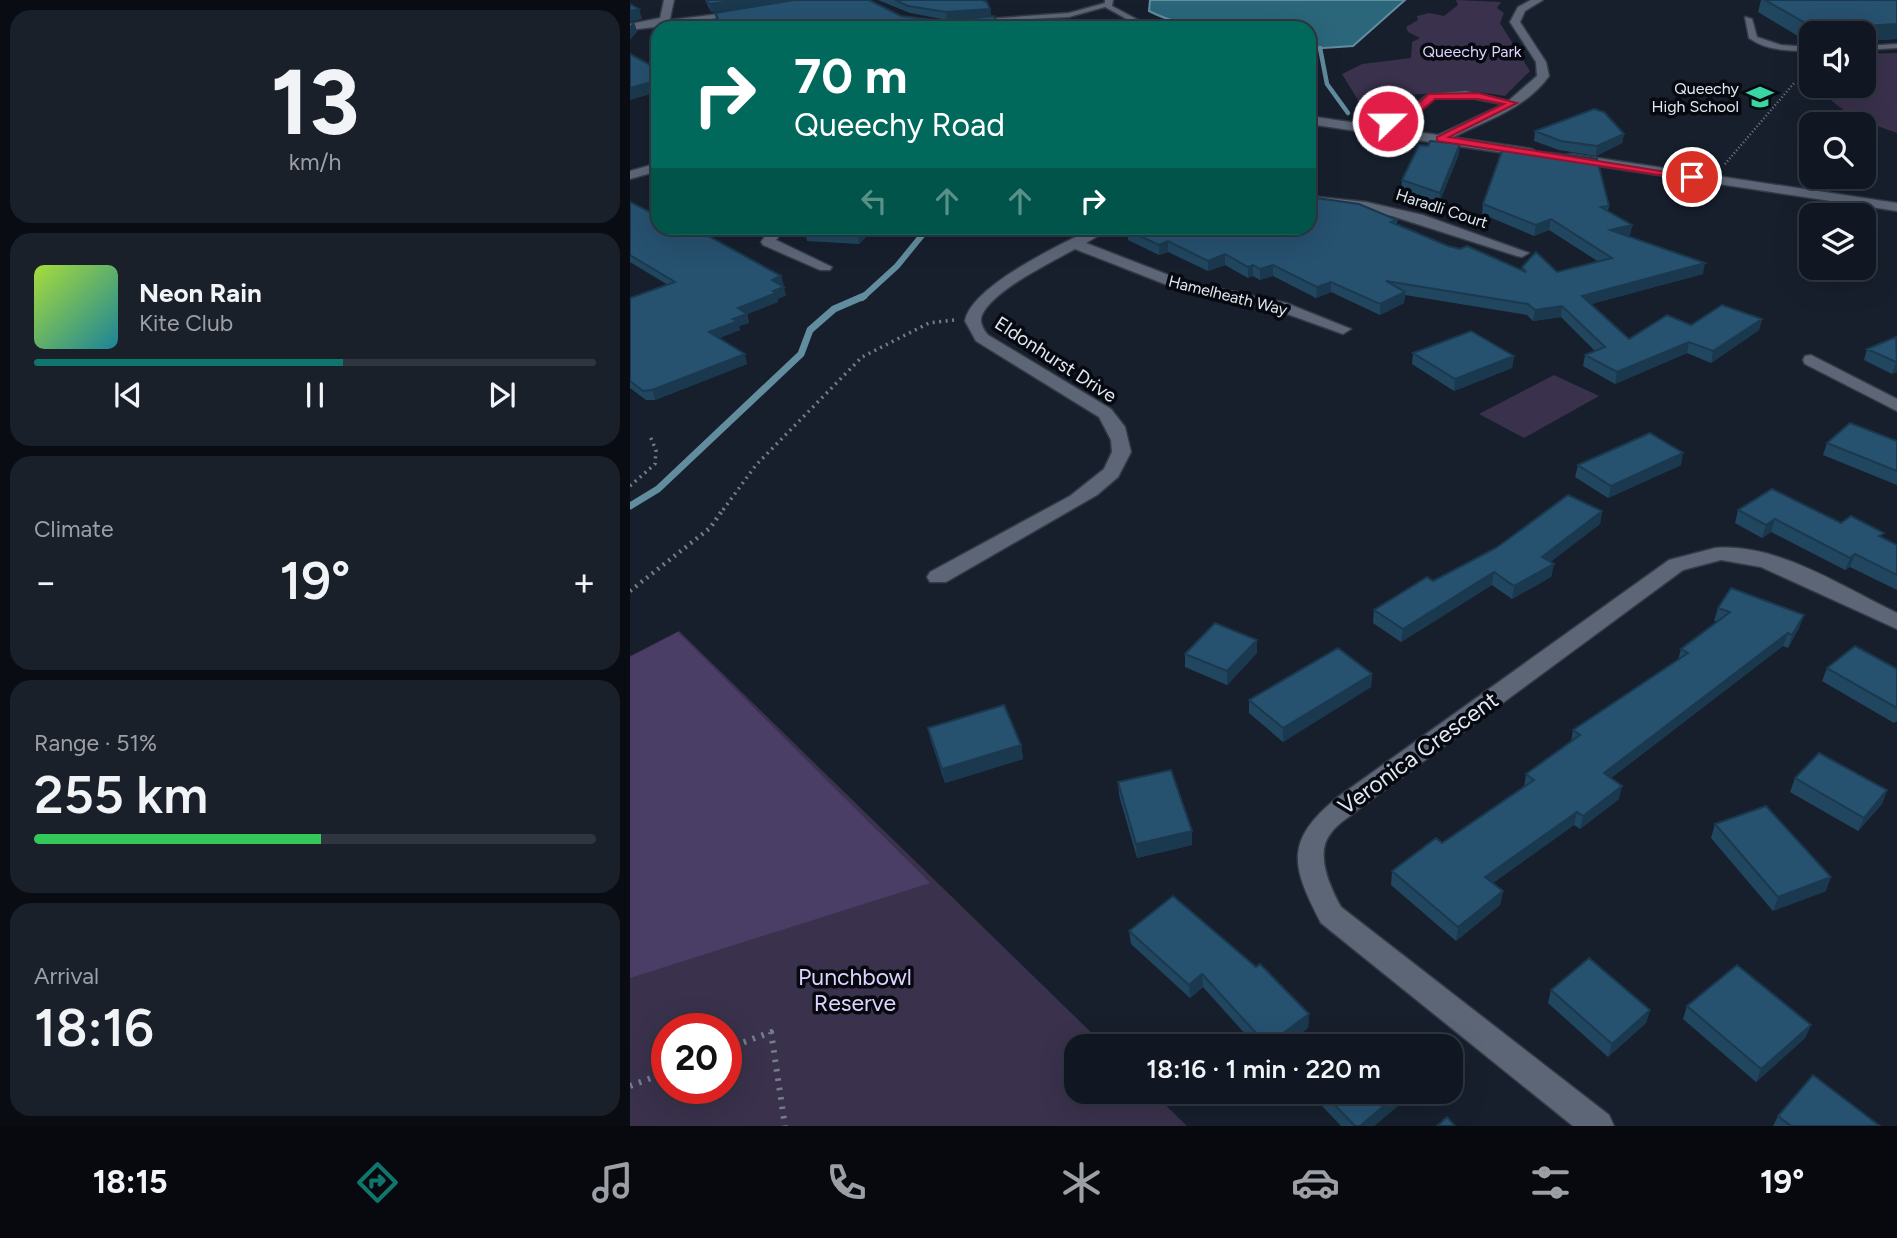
<!DOCTYPE html>
<html lang="en">
<head>
<meta charset="utf-8">
<style>
	:root { --surface:#111722; --page:#1a202a; --text:#f1f3f6; --muted:#9c9fa5; --line:#303640; --accent:#0f766e }
	body { margin:0; font-family:Figtree,sans-serif; background:var(--page); color:var(--text); height:100vh; display:flex; flex-direction:column; font-size:26px; white-space:nowrap }
	* { box-sizing:border-box; margin:0 }
	p { font-size:23px; color:var(--muted) }
	.icon { flex:none; width:38px; height:38px; fill:none; stroke:currentColor; stroke-width:2; stroke-linecap:round; stroke-linejoin:round }
	.map { position:relative; flex:1; overflow:hidden }
	.side { display:flex; flex-direction:column; gap:10px; padding:10px; background:#090d13; width:630px }
	.side>* { flex:none }
	.guide { position:absolute; left:21px; top:21px; width:665px; height:214px; border-radius:21px; box-shadow:0 7px 28px #0002,0 0 0 2px var(--line); background:#00695c; color:#fff; overflow:hidden }
	.tools { position:absolute; left:1169px; top:21px; display:grid; gap:14px }
	.tools a { display:grid; place-items:center; width:77px; height:77px; border-radius:14px; background:var(--surface); box-shadow:0 7px 28px #0002,0 0 0 2px var(--line); font-size:35px }
	.speed { position:absolute; left:21px; top:1013px; display:flex; gap:14px; font-size:35px; font-weight:700; text-align:center }
	.speed>* { display:grid; place-content:center; width:91px; height:91px; border-radius:50%; background:var(--surface); box-shadow:0 7px 28px #0002,0 0 0 2px var(--line); line-height:1 }
	.speed .limit { border:10px solid #d22; background:#fff; color:#111 }
	.pin { position:absolute; display:grid; place-items:center; width:60px; height:60px; color:#fff; margin:-30px; border:4px solid #fff; border-radius:50%; box-shadow:0 2px 7px #0007 }
	.me { position:absolute; width:77px; margin:-38px; rotate:68deg; stroke-linejoin:round; filter:drop-shadow(0 0 5px #0008) }
	.turn { display:flex; align-items:center; gap:24px; height:147px; padding:0 28px; font-size:32px }
	.turn .icon { width:91px; height:91px; stroke-width:2.5 }
	.turn b { display:block; font-size:49px; line-height:60px }
	.lanes { display:flex; align-items:center; height:66px; padding:0 28px; background:#0003; justify-content:center; gap:35px; direction:ltr }
	.lanes .off { opacity:.35 }
	.big { font-size:52px; font-weight:600; line-height:1.1 }
	.side .tile { flex:1; display:flex; flex-direction:column; justify-content:center; gap:10px; min-width:0; padding:0 24px; border-radius:21px; background:var(--page) }
	.side .dial { align-items:center; gap:0 }
	.dial b { font-size:91px; line-height:1 }
	.song { display:flex; align-items:center; gap:21px }
	.cover { width:84px; height:84px; border-radius:10px; background:linear-gradient(135deg,hsl(80 70% 55%),hsl(190 70% 35%)) }
	.played { height:7px; border-radius:4px; background:linear-gradient(90deg,var(--accent) 55%,var(--line) 55%) }
	.keys { display:flex; justify-content:space-around; direction:ltr }
	.heat { display:flex; justify-content:space-between; align-items:center; font-size:38px; direction:ltr }
	.charge { height:10px; border-radius:5px; background:linear-gradient(90deg,#34c759 51%,var(--line) 0) }
	.trip { position:absolute; left:434px; top:1034px; width:399px; height:70px; border-radius:21px; background:var(--surface); box-shadow:0 7px 28px #0002,0 0 0 2px var(--line); font-weight:600; line-height:70px; text-align:center }
	.tab-bar { display:flex; height:112px; justify-content:space-around; align-items:center; background:#07090e; color:var(--muted) }
	.tab-bar .icon { width:49px; height:49px }
	.tab-bar .on { color:var(--accent) }
	.tab-bar b { font-size:32px; color:var(--text) }
	main { display:flex; flex:1; min-height:0 }
	.map>svg:first-child { display:block }
	.green { fill:#3a314c; fill-rule:evenodd }
	.forest { fill:#4a3e66 }
	.water { fill:#2b667b; stroke:#628d9f; stroke-width:2 }
	.lines { fill:none; stroke-linecap:round; stroke-linejoin:round }
	.stream-far2 { stroke:#628d9f; stroke-width:4.5 }
	.stream-far1 { stroke:#628d9f; stroke-width:6 }
	.stream { stroke:#628d9f; stroke-width:7 }
	.service-casing { stroke:#353a46; stroke-width:3 }
	.minor-casing { stroke:#353a46; stroke-width:3 }
	.tertiary-casing { stroke:#353a46; stroke-width:3 }
	.path-far3 { stroke:#767d89; stroke-width:2.5; stroke-dasharray:1 2.5; stroke-linecap:butt }
	.path-far2 { stroke:#767d89; stroke-width:3.5; stroke-dasharray:2 4.5; stroke-linecap:butt }
	.path-far1 { stroke:#767d89; stroke-width:4.5; stroke-dasharray:2 5; stroke-linecap:butt }
	.path { stroke:#767d89; stroke-width:6; stroke-dasharray:2.5 7; stroke-linecap:butt }
	.service { fill:#5c6677; fill-rule:evenodd }
	.minor { fill:#5c6677; fill-rule:evenodd }
	.tertiary { fill:#5c6677; fill-rule:evenodd }
	.wall { fill:#21465f }
	.shaded-wall { fill:#1b394e }
	.building { fill:#26516f; stroke:#1b394e; stroke-width:2 }
	.route { fill:#e11d48; stroke:#92132f; stroke-width:2 }
	.labels { text-anchor:middle; stroke-width:7; stroke-linejoin:round; paint-order:stroke }
	.far-park-label { font-size:16px; fill:#dfd3fe; stroke:#06090f }
	.far-poi-label { font-size:16px; fill:#e2e8f2; stroke:#06090f; text-anchor:end }
	.far-street-label { font-size:16px; fill:#e2e8f2; stroke:#06090f }
	.street-label { font-size:19px; fill:#e2e8f2; stroke:#06090f }
	.near-street-label { font-size:23px; fill:#e2e8f2; stroke:#06090f }
	.near-park-label { font-size:23px; fill:#dfd3fe; stroke:#06090f }
</style>
</head>
<body>
<main>
<section class="side">
<div class="tile dial"><b>13</b><p>km/h</p></div>
<div class="tile">
<div class="song"><i class="cover"></i><div><b>Neon Rain</b><p>Kite Club</p></div></div>
<div class="played"></div>
<div class="keys"><svg class="icon" aria-label="previous" viewBox="0 0 24 24"><path d="M18 5L8 12l10 7zM5 5v14"/></svg><svg class="icon" aria-label="pause" viewBox="0 0 24 24"><path d="M8 5v14M16 5v14"/></svg><svg class="icon" aria-label="next" viewBox="0 0 24 24"><path d="M6 5l10 7-10 7zM19 5v14"/></svg></div>
</div>
<div class="tile"><p>Climate</p>
<div class="heat"><a>−</a><b class="big">19°</b><a>+</a></div>
</div>
<div class="tile"><p>Range · 51%</p><b class="big">255 km</b><div class="charge"></div></div>
<div class="tile"><p>Arrival</p><b class="big">18:16</b></div>
</section>
<div class="map">
<svg width="1267" height="1126" viewBox="0 0 1267 1126">
	<rect width="100%" height="100%" fill="#171f2d"/>
	<!-- green -->
	<path class="green" d="M826,0L871,2L867,8L874,13L870,23L900,71L875,96L835,90L780,95L785,106L762,115L730,118L727,115L734,110L712,74L732,64L781,58L782,42L790,38L778,32L776,27L788,20L787,16L799,13L814,16L828,5Z
		M1267,53V133C1242,124 1203,112 1191,86H1234V54Z
		M924,375L969,396L894,438L849,414Z
		M49,631L475,1046H446V1092H522L557,1126H0V656ZM37,1029H96V1088H37Z"/>
	<!-- forest -->
	<path class="forest" d="M48,632L300,883L0,978V657Z"/>
	<!-- water -->
	<path class="water" d="M520,0H775L723,46L679,49V28C626,28 567,36 519,11Z"/>
	<g class="lines">
		<!-- stream-far2 -->
		<path class="stream-far2" d="M690,48L697,84L718,113"/>
		<!-- stream-far1 -->
		<path class="stream-far1" d="M232,298L267,266L298,228"/>
		<!-- stream -->
		<path class="stream" d="M0,506L28,489L171,354L180,330L204,309L234,296"/>
		<!-- service casing -->
		<g class="service-casing">
			<path id="service" d="M475,0H483L482,6L523,28H513L475,7L439,17L346,22L342,20L439,13L475,3Z
				M1115,17L1122,19L1127,37L1151,45L1181,47V51C1160,51 1137,51 1119,38Z
				M1267,44V48L1234,50V46Z
				M836,91L886,103L882,106L836,97L804,98L779,117L727,130L722,127L773,113L799,94Z"/>
		</g>
		<!-- minor casing -->
		<g class="minor-casing">
			<path id="minor" d="M901,0H913L895,11L890,22L916,62L919,76C893,112 851,121 814,142H806V136L876,103L907,76L906,62L880,22L888,7Z
				M113,11L116,16L0,30V24L35,17L40,20Z
				M28,163V171L0,179V171Z
				M679,196L736,202L793,215L899,253L892,257L887,256L762,216L679,204Z
				M141,228H155L146,240L202,267L200,270H190L133,245L131,242Z
				M464,228H481L456,243L554,281L656,303L721,329L713,334L646,310L545,288L445,249C422,262 363,290 352,315C349,322 353,329 358,335L481,409L495,427L501,452L488,477L467,495L316,582H300L297,577L300,572L440,496L474,469L482,452L481,440L469,417L346,341L335,321C341,286 433,243 464,228Z
				M1181,355L1267,399V411L1175,364L1173,360L1175,356Z
				M1085,548C1148,543 1212,587 1267,613V629L1131,567L1091,560L1053,570L726,811C718,818 707,824 701,833C684,853 700,887 711,907L979,1115L984,1126H943L691,923C661,865 654,841 708,797L1039,560Z"/>
		</g>
		<!-- tertiary casing -->
		<g class="tertiary-casing">
			<path id="tertiary" d="M34,0H44L38,28H28Z
				M679,116L902,149L908,153L902,157L679,124Z
				M941,154L1267,203V211L936,161V155Z"/>
		</g>
		<!-- path-far3 -->
		<path class="path-far3" d="M1095,164L1165,82"/>
		<!-- path-far2 -->
		<path class="path-far2" d="M0,486L25,464L26,450L20,436
			M93,510L126,465L232,357L299,323L324,320"/>
		<!-- path-far1 -->
		<path class="path-far1" d="M0,591L80,528L94,508"/>
		<!-- path -->
		<path class="path" d="M96,1049L141,1032L155,1126
			M0,1086L37,1072"/>
		<!-- service -->
		<use href="#service" class="service"/>
		<!-- minor -->
		<use href="#minor" class="minor"/>
		<!-- tertiary -->
		<use href="#tertiary" class="tertiary"/>
	</g>
	<!-- wall -->
	<path class="wall" d="M75,0H239L271,16L369,28H39V26L86,19L85,13L144,3L81,12Z
		M248,0H352L360,9L361,16L317,20L280,13Z
		M1131,0H1267V39L1234,41V33H1181V44L1128,12Z
		M905,131L994,134L992,143L966,156L929,150L904,141Z
		M829,154L809,203L771,190L772,180Z
		M0,202L28,228H105L96,235L75,234L154,285L152,286L156,295L148,299V302L117,314L119,323L109,326L110,330L89,338L117,364L25,400H16L0,388V298L38,285L0,262Z
		M853,204L979,206L978,211L1002,225L1000,235L998,236L1073,274L961,304L999,339L1061,325L1132,319L1129,330L1081,363L1057,353L985,384L953,366L955,355L965,351L931,317L903,321L897,315L775,295L774,303L750,315L701,292L686,298L643,276L630,280L623,276L618,278L595,265L578,271L538,252L529,255L498,240L497,230L767,220V224L818,246L891,270L892,267L927,272L969,262L919,230L904,236L852,214Z
		M178,228H245L229,244L177,241L175,230Z
		M1266,337L1267,372L1262,374L1234,360L1237,349Z
		M783,353L884,356L882,368L824,391L782,364Z
		M1267,441V485L1193,455L1197,443Z
		M948,465H1051L978,498L945,477Z
		M1108,510L1211,523L1253,538L1267,545V590L1220,567L1215,570L1141,532L1132,538L1105,523Z
		M972,511L970,524L920,562L924,564L921,577L882,599L862,585L771,642L743,623L744,610L803,581Z
		M1088,608L1174,615L1169,628L1158,648L1153,646L981,778L989,799L950,829L944,825L863,883L873,891L870,905L826,941L761,885L762,871L812,843L894,787L896,774L941,742L943,730L1048,660L1051,649L1087,621H1084Z
		M627,653L597,685L555,667V654Z
		M1197,668L1267,669V721L1264,723L1192,681Z
		M742,674L741,687L653,742L619,713V700Z
		M298,728L391,745L393,759L315,783L301,741Z
		M1165,778L1257,790L1252,804L1228,831L1160,792Z
		M488,782L562,831V845L507,858L489,795Z
		M1085,824L1196,891L1143,911L1081,838Z
		M499,931L679,1014L678,1028L653,1046H626L573,987L560,998L501,944Z
		M921,990L1020,1010L1016,1023L978,1057L918,1003Z
		M1057,1006L1181,1025L1175,1038L1126,1082L1053,1019Z
		M679,1092H777L776,1099L744,1126H711Z
		M1148,1116L1250,1126H1143Z"/>
	<!-- shaded-wall -->
	<path class="shaded-wall" d="M109,0H167L81,12L79,4Z
		M9,9L12,19L0,22V11Z
		M360,9L361,16L317,20L316,12Z
		M4,21L7,32L0,40V26Z
		M1267,24V39L1234,41V33H1185L1186,29Z
		M28,80V92L0,100V88Z
		M994,134L992,143L966,156L967,146Z
		M830,144L829,154L809,203L810,193Z
		M681,184V194L679,195V185Z
		M921,219L919,230L904,236L906,225Z
		M1002,225L1000,235L978,240L980,230Z
		M94,228H105L96,235Z
		M233,228H245L229,244L227,234Z
		M538,241V252L529,255V245Z
		M595,254V265L578,271V261Z
		M1075,263L1073,274L950,307L952,296Z
		M623,265V276L618,278V267Z
		M643,265V276L630,280V269Z
		M151,276L154,285L144,289L142,280Z
		M701,282V292L686,298L687,287Z
		M154,287L156,295L148,299V302L117,314L119,323L109,326L110,330L82,341L79,332L103,319L108,308Z
		M775,292L774,303L750,315V304Z
		M932,306L931,317L903,321L905,310Z
		M1132,319L1129,330L1081,363L1083,351Z
		M1059,342L1057,353L985,384L987,372Z
		M115,354L117,364L25,400L22,390Z
		M884,356L882,368L824,391L825,379Z
		M1266,362H1267V372L1262,374Z
		M1053,453L1051,465L978,498L981,486Z
		M972,511L970,524L910,570L912,557Z
		M1145,519L1141,532L1132,538L1136,525Z
		M1225,554L1220,567L1215,570L1220,558Z
		M924,564L921,577L882,599L884,586Z
		M864,572L862,585L771,642L773,629Z
		M1174,615L1169,628L1158,648L1162,635Z
		M1158,633L1153,646L970,786L974,773Z
		M627,640V653L597,685V671Z
		M742,674L741,687L653,742V728Z
		M391,745L393,759L315,783L312,769Z
		M992,786L989,799L950,829L953,816Z
		M1257,790L1252,804L1228,831L1234,818Z
		M947,812L944,825L853,890L855,877Z
		M562,831V845L507,858L506,844Z
		M1201,877L1196,891L1143,911L1148,897Z
		M873,891L870,905L826,941L828,927Z
		M572,974L573,987L560,998L559,985Z
		M1020,1010L1016,1023L978,1057L982,1044Z
		M679,1014L678,1028L653,1046H637V1045Z
		M1181,1025L1175,1038L1126,1082L1131,1069Z
		M770,1092H777L776,1099L744,1126H730Z"/>
	<!-- building -->
	<path class="building" d="M77,0H109L79,4Z
		M164,0H239L271,16L314,21L364,16L369,28H43L39,26L88,19L85,13Z
		M265,0H352L357,2L360,9L316,12L278,6Z
		M1135,0H1267V24L1186,29Z
		M0,4L9,9L0,11Z
		M0,54L28,69V80L0,88Z
		M964,109L974,112L994,134L967,146L931,141L905,131Z
		M800,141L830,144L810,193L772,180L789,145L798,146Z
		M873,148L925,153L967,159L979,206L971,207L1002,225L980,230L1075,263L952,296L999,339L1037,315L1061,325L1092,305L1132,319L1083,351L1059,342L987,372L955,355L975,347L932,306L905,310L898,304L756,281L775,292L750,304L701,282L687,287L643,265L630,269L623,265L618,267L595,254L578,261L538,241L529,245L497,230L502,228H679V197L729,204L767,220L761,222L818,246L830,249L837,246L896,272L892,267L906,252L927,272L982,258L921,219L906,225L853,204Z
		M0,202L28,216V228H64L151,276L142,280L154,287L143,291L146,293L108,308L117,314L103,319L108,321L79,332L115,354L22,390L13,391L0,381V298L45,282L0,255Z
		M178,228H233L227,234L175,230Z
		M841,331L884,356L825,379L783,353Z
		M1266,337L1267,362H1266L1237,349Z
		M1220,423L1267,441V471L1197,443Z
		M1020,433L1053,453L981,486L948,465Z
		M1142,489L1211,523L1221,516L1254,533L1249,536L1267,545V575L1225,554L1220,558L1145,519L1136,525L1108,510Z
		M938,495L972,511L912,557L924,564L884,586L864,572L773,629L744,610L797,577L803,581L866,548Z
		M1101,588L1174,615L1162,635L1158,633L974,773L992,786L953,816L947,812L855,877L873,891L828,927L762,871L806,838L812,843L904,780L896,774L950,735L943,730L1058,653L1051,649L1100,612L1088,608Z
		M585,623L627,640L597,671L555,654Z
		M1225,646L1267,669V708L1197,668Z
		M708,648L742,674L653,728L619,700Z
		M374,705L391,745L312,769L298,728Z
		M1189,753L1257,790L1234,818L1165,778Z
		M541,770L562,831L506,844L488,782Z
		M1136,806L1201,877L1148,897L1085,824Z
		M543,896L626,967L630,964L679,1014L637,1045L572,974L559,985L499,931Z
		M959,958L1020,1010L982,1044L921,990Z
		M1107,965L1181,1025L1131,1069L1057,1006Z
		M725,1034L738,1046H710Z
		M1183,1075L1250,1126H1161L1148,1116Z
		M692,1092H770L730,1126H725Z
		M817,1117L825,1126H807Z"/>
	<!-- route -->
	<path class="route" d="M848,93L887,103L819,137L1067,177L1062,180L807,141V137L874,104L848,99H805L790,112L758,123L753,121L783,108L799,94Z"/>
	<!-- icons -->
	<defs>
		<g id="school-bare" transform="scale(2.1)"><path d="M0-5L7-2L0 1L-7-2ZM-4 1L0 2.5L4 1V4Q0 6-4 4Z" fill="#3ad4a5" stroke="#06090f" stroke-width="2.5" paint-order="stroke"/></g>
	</defs>
	<g fill-rule="evenodd">
		<use href="#school-bare" x="1130" y="97"/>
	</g>
	<g class="labels">
		<!-- far-park labels -->
		<g class="far-park-label">
			<text x="842" y="57">Queechy Park</text>
		</g>
		<!-- far-poi labels -->
		<g class="far-poi-label">
			<text x="1109" y="94">Queechy<tspan x="1109" dy="18">High School</tspan></text>
		</g>
		<!-- far-street labels -->
		<g class="far-street-label">
			<text transform="translate(812 208) rotate(18)" y="6">Haradli Court</text>
			<text transform="translate(598 295) rotate(14)" y="6">Hamelheath Way</text>
		</g>
		<!-- street labels -->
		<g class="street-label">
			<text transform="translate(426 359) rotate(33)" y="7">Eldonhurst Drive</text>
		</g>
		<!-- near-street labels -->
		<g class="near-street-label">
			<text transform="translate(788 753) rotate(-36)" y="8">Veronica Crescent</text>
		</g>
		<!-- near-park labels -->
		<g class="near-park-label">
			<text x="225" y="985">Punchbowl<tspan x="225" dy="26">Reserve</tspan></text>
		</g>
	</g>
</svg>
<div class="tools">
<a><svg class="icon" aria-label="sound" viewBox="0 0 24 24"><path d="M4 9h4l5-4v14l-5-4H4zM17 9q2 3 0 6"/></svg></a>
<a><svg class="icon" aria-label="search" viewBox="0 0 24 24"><circle cx="10" cy="10" r="6"/><path d="M15 15l6 6"/></svg></a>
<a><svg class="icon" aria-label="layers" viewBox="0 0 24 24"><path d="M12 4l9 5-9 5-9-5zM3 14l9 5 9-5"/></svg></a>
</div>
<div class="speed"><div class="limit">20</div></div>
<div class="pin" style="left:1062px;top:177px;background:#d93025"><svg class="icon" aria-label="arrive" viewBox="0 0 24 24"><path d="M6 21V4h12l-3 4 3 4H6"/></svg></div>
<svg class="me" style="left:758px;top:121px" viewBox="-20 -20 40 40"><circle r="17" fill="#e11d48" stroke="#fff" stroke-width="3"/><path d="M0-11L8 9 0 5-8 9z" fill="#fff"/></svg>
<div class="trip">18:16 · 1 min · 220 m</div>
<div class="guide">
<div class="turn"><svg class="icon" aria-label="right" viewBox="0 0 24 24"><path d="M7 20v-9h11M14 6l5 5-5 5"/></svg><div><b>70 m</b>Queechy Road</div></div>
<div class="lanes"><svg class="icon off" aria-label="left" viewBox="0 0 24 24"><path d="M17 20v-9H6M10 6l-5 5 5 5"/></svg><svg class="icon off" aria-label="ahead" viewBox="0 0 24 24"><path d="M12 20V5M6 11l6-6 6 6"/></svg><svg class="icon off" aria-label="ahead" viewBox="0 0 24 24"><path d="M12 20V5M6 11l6-6 6 6"/></svg><svg class="icon" aria-label="right" viewBox="0 0 24 24"><path d="M7 20v-9h11M14 6l5 5-5 5"/></svg></div>
</div>
</div>
</main>
<nav class="tab-bar">
<b>18:15</b>
<svg class="icon on" aria-label="directions" viewBox="0 0 24 24"><path d="M12 3l9 9-9 9-9-9zM9 14v-3h6M13 9l2 2-2 2"/></svg>
<svg class="icon" aria-label="music" viewBox="0 0 24 24"><path d="M9 18V5l10-2v13"/><circle cx="6" cy="18" r="3"/><circle cx="16" cy="16" r="3"/></svg>
<svg class="icon" aria-label="phone" viewBox="0 0 24 24"><path d="M5 4h4l2 5-3 2q2 4 5 5l2-3 5 2v4C11 20 4 13 5 4z"/></svg>
<svg class="icon" aria-label="climate" viewBox="0 0 24 24"><path d="M12 3v18M4 7l16 10M4 17L20 7"/></svg>
<svg class="icon" aria-label="car" viewBox="0 0 24 24"><path d="M5 17H2v-5l4-1 3-4h7l3 4 3 1v5h-3M9 17h6M6 11h13"/><circle cx="7" cy="17" r="2"/><circle cx="17" cy="17" r="2"/></svg>
<svg class="icon" aria-label="filters" viewBox="0 0 24 24"><path d="M4 7h16M4 17h16"/><circle cx="9" cy="7" r="2"/><circle cx="15" cy="17" r="2"/></svg>
<b>19°</b>
</nav>
</body>
</html>
